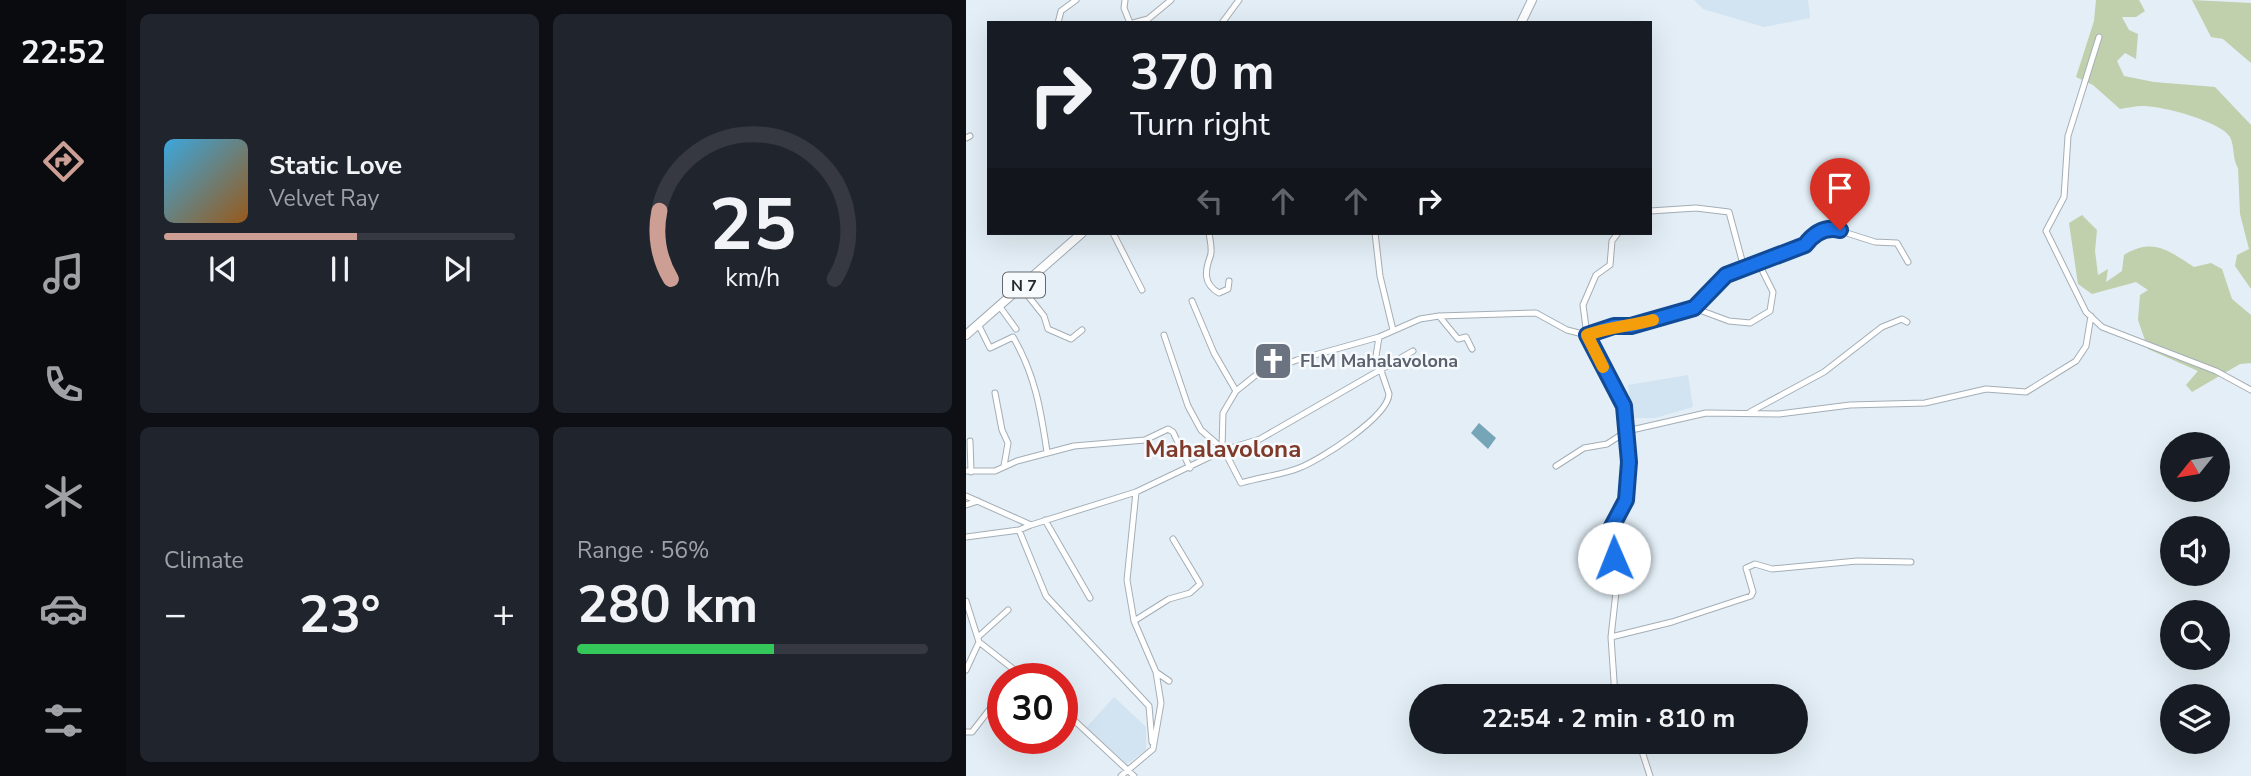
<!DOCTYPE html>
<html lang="en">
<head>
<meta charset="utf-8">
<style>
	:root { --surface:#171b24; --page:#20242c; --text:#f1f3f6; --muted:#9ea1a6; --line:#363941; --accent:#cc9e94 }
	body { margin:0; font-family:"Nunito Sans",sans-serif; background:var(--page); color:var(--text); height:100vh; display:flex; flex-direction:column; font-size:26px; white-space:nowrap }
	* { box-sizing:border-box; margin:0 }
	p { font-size:23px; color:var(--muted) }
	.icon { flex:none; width:38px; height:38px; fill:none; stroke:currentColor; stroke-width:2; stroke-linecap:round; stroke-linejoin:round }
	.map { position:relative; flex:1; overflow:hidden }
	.details { display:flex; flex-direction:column; gap:14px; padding:14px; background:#0d0f14; width:840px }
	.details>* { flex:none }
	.guide { position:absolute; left:21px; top:21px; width:665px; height:214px; border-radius:0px; box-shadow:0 7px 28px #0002; background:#171b24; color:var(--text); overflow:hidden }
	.needle { width:46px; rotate:240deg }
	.controls { position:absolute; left:1194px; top:432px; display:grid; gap:14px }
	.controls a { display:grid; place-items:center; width:70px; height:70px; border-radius:50%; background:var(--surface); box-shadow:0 7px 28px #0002; font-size:35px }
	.speed { position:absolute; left:21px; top:663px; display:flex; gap:14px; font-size:35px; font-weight:700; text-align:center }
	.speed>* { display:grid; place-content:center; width:91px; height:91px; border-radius:50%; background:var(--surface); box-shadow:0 7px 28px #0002; line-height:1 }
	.speed .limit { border:10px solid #d22; background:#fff; color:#111 }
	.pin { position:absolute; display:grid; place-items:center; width:60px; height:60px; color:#fff; margin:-72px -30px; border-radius:50% 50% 50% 0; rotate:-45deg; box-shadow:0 0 7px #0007 }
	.pin .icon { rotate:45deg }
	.me { position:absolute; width:77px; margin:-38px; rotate:359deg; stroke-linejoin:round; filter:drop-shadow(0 0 5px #0008) }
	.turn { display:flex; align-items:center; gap:24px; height:147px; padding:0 28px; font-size:32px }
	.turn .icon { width:91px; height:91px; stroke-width:2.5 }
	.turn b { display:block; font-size:49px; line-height:60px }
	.lanes { display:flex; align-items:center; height:66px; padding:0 28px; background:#0003; justify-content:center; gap:35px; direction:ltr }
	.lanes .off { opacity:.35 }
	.big { font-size:52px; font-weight:700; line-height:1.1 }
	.details .widget { flex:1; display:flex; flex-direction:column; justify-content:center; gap:10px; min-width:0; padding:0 24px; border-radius:10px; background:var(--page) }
	.details .dial { align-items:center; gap:0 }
	.dial svg { height:182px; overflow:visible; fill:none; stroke:var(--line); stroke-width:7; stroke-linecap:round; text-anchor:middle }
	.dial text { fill:var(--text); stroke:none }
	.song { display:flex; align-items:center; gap:21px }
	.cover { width:84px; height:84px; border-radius:10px; background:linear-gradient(135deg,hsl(200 70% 55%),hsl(30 70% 35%)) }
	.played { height:7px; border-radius:4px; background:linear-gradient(90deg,var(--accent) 55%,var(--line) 55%) }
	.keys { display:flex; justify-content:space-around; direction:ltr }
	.heat { display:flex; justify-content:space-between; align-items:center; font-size:38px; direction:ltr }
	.charge { height:10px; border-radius:5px; background:linear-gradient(90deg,#34c759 56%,var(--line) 0) }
	.details .tiles { flex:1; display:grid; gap:14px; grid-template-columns:repeat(2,1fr) }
	.trip { position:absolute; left:443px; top:684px; width:399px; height:70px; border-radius:35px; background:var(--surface); box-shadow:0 7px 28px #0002; font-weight:700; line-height:70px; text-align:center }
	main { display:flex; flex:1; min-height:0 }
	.menu { display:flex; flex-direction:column; width:126px; justify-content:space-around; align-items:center; background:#090b0e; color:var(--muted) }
	.menu .icon { width:49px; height:49px }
	.menu .active { color:var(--accent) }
	.menu b { font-size:32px; color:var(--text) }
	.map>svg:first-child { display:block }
	.built { fill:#d2e3f1 }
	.green { fill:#c0cfac }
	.water { fill:#76a5b8 }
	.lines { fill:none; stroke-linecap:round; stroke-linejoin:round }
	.street-casing { stroke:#a4aeb6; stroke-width:7 }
	.primary-casing { stroke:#a4aeb6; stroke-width:10 }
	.street { stroke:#fff; stroke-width:5 }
	.primary { stroke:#fff; stroke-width:8 }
	.route-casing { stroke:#114b97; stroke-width:18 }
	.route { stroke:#1a73e8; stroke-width:12 }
	.slow { stroke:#f59e0b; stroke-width:12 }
	.labels { text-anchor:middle; stroke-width:5; stroke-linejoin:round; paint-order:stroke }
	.shield { fill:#f6fafd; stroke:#64686b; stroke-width:2 }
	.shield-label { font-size:16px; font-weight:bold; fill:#25292c }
	.worship-label { font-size:18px; font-weight:bold; fill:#5b616d; stroke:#f6fafd; text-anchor:start }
	.district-label { font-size:24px; font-weight:bold; fill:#7f3a2a; stroke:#f6fafd }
</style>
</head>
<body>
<main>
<nav class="menu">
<b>22:52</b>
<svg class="icon active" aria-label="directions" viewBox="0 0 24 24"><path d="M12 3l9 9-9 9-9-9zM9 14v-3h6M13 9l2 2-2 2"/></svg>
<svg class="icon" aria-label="music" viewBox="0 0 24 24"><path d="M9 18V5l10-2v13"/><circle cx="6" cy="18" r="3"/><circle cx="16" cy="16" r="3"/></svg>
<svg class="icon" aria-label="phone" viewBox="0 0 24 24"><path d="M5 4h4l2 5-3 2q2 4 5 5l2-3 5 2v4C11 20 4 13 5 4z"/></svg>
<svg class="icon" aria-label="climate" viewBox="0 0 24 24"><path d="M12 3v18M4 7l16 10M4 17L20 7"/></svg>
<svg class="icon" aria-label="car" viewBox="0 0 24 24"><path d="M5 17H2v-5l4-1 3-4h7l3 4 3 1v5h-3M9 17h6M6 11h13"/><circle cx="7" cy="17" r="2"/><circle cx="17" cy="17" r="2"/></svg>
<svg class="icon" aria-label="filters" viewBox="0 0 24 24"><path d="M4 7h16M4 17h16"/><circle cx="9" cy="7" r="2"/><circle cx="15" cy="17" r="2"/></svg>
</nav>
<section class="details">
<div class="tiles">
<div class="widget">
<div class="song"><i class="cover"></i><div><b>Static Love</b><p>Velvet Ray</p></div></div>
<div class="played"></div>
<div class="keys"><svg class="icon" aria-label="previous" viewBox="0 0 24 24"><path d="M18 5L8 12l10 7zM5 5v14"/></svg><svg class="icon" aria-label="pause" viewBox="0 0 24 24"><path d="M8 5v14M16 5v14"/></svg><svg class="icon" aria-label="next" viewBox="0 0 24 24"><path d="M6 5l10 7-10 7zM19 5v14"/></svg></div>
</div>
<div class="widget dial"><svg viewBox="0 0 100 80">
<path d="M14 69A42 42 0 1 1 86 69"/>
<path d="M14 69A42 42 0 0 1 9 39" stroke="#cc9e94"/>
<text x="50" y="56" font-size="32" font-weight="700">25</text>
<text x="50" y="72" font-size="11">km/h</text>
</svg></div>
<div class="widget"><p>Climate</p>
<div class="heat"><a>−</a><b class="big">23°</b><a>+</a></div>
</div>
<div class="widget"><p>Range · 56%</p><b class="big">280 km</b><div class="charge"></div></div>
</div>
</section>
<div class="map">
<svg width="1285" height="776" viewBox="0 0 1285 776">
	<rect width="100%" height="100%" fill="#e3eef6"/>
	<!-- built -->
	<path class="built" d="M728,0H842L844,18L798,27L737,9Z
		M722,375L727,407L689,418H666L662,385Z
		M148,697L180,727V750L161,764L120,728Z"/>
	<!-- green -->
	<path class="green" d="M1130,0H1173L1179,11L1170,17H1156L1163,30L1172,34L1170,59L1159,53L1151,61L1158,76L1188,82L1249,87L1285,125V289L1269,266L1271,255L1283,249L1274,214L1272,168C1266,158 1269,147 1264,137C1255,121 1193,105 1176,106C1169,106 1161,108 1154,109L1127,85L1110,77L1128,21Z
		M1226,0L1285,3V63L1257,39L1245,37Z
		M1116,215L1131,230L1129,251L1132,275L1142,269L1140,282L1156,271L1158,255C1187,237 1203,251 1228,267L1245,263L1256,269L1266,299L1285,315V363L1274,364L1226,392L1220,385L1232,371L1182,349L1172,320L1174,295L1182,290L1170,282L1126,294L1112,284L1103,223Z"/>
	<!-- water -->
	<path class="water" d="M513,423L530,438L522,449L505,433Z"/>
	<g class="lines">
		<!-- street casing -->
		<g class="street-casing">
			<path id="street" d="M159,0L158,8L164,23
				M92,23L95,11L110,0
				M167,23L182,19L205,0
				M256,23L273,0
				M1133,37L1102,136L1098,197L1080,231L1120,312L1136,327L1250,371L1285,390
				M0,138L4,136
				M684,211L730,208L763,212L778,268
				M147,233L176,290
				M243,233C244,240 247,251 244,257C239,271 237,284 253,293L262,289L263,281
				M409,233L414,276L427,330
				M55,287L78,316L82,329L105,339L116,330
				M226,301L248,353L270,391
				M34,307L50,329
				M728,308L763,321L784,323L804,311L807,292L793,264
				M473,316L492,339L500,337L506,349
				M13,326L24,348L47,337C69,374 75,411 81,452
				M198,335L222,406L235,430L258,450L275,483C294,477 316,475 333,468C354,460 422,417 423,394L410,356L413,337
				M29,393L36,430L42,443L38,466
				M784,412L858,372L916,327L936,319L941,322
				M4,441L5,472
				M256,448L257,413L270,391L290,375L331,360L413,337L454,319L473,316L570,313L601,330L621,335L648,325L665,326L728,308L760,275L839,245L846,236L865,228L909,242L931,243L942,262
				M590,466L618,448L641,444L661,431L740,413L813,414L884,405L959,403L1020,389L1060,392L1110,361L1120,346L1125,316
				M0,471H29L51,461L108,446L179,440L202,429L207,432L224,468
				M0,496L65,525L170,492L258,450L294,439L447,351
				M0,505L12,501
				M79,520L124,598
				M53,530L80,596L183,706L186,742
				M0,537L53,530L65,525
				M0,601L13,642L60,679
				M168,621L203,599L224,593L234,584L207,539
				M12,637L42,610
				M645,637L706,622L785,596L787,592L780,568L789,564L806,569L891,561L945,562
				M0,670L13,642
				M190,672L203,681
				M649,696L645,637L650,592L642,534L660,500L663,462L661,431L658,406L621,335L617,305L630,275L644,265L646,241L652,233
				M96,709L168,776
				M0,732H6L27,705
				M673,742L684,776
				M155,776L187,749L195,703L190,672L168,621L161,580L170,492"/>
		</g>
		<!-- primary casing -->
		<g class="primary-casing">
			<path id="primary" d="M555,23L566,0
				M0,335L116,233"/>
		</g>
		<!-- street -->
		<use href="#street" class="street"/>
		<!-- primary -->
		<use href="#primary" class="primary"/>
	</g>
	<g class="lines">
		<!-- route casing -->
		<g class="route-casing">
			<path id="route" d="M648,558L642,534L660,500L663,462L658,406L621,335L648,326H665L728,308L760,275L839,245C848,233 859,226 874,230"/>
		</g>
		<!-- route -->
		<use href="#route" class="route"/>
		<!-- slow -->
		<path class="slow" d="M637,367L621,335C643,327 664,326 687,320"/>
	</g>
	<!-- icons -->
	<defs>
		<g id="church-square" transform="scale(2.0125)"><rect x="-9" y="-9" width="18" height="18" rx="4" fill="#6b7280" stroke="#f6fafd"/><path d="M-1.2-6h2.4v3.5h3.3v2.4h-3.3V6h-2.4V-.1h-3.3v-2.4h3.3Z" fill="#fff"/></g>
	</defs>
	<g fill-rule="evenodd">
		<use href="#church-square" x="307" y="361"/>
	</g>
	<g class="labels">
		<!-- shield labels -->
		<rect class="shield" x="37" y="272.5" width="42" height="25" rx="5"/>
		<g class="shield-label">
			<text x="58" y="291">N 7</text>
		</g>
		<!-- worship labels -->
		<g class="worship-label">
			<text x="334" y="367">FLM Mahalavolona</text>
		</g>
		<!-- district labels -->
		<g class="district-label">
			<text x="257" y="457">Mahalavolona</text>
		</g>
	</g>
</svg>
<div class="controls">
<a><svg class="needle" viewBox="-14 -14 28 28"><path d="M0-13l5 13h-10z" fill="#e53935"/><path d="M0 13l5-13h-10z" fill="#9ea1a6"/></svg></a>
<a><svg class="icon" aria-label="sound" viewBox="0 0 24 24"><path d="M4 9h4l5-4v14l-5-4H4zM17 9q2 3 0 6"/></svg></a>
<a><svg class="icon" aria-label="search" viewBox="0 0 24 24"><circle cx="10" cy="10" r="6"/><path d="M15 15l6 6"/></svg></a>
<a><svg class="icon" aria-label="layers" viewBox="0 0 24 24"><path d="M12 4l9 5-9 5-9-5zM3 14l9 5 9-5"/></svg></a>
</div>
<div class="speed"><div class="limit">30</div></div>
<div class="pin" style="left:874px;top:230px;background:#d93025"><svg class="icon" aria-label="arrive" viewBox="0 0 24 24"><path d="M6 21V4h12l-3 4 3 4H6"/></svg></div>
<svg class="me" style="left:648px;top:558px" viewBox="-20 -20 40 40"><circle r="19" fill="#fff"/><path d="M0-13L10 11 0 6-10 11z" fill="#1a73e8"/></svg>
<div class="trip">22:54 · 2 min · 810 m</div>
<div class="guide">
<div class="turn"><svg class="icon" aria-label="right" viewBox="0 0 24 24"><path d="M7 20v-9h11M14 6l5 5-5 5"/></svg><div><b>370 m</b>Turn right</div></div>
<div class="lanes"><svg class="icon off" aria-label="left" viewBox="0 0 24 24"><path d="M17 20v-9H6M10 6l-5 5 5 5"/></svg><svg class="icon off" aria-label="ahead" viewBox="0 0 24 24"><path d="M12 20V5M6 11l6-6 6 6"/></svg><svg class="icon off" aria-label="ahead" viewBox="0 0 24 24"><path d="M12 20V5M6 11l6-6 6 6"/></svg><svg class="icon" aria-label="right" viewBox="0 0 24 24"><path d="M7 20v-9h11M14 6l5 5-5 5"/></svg></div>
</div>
</div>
</main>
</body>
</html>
